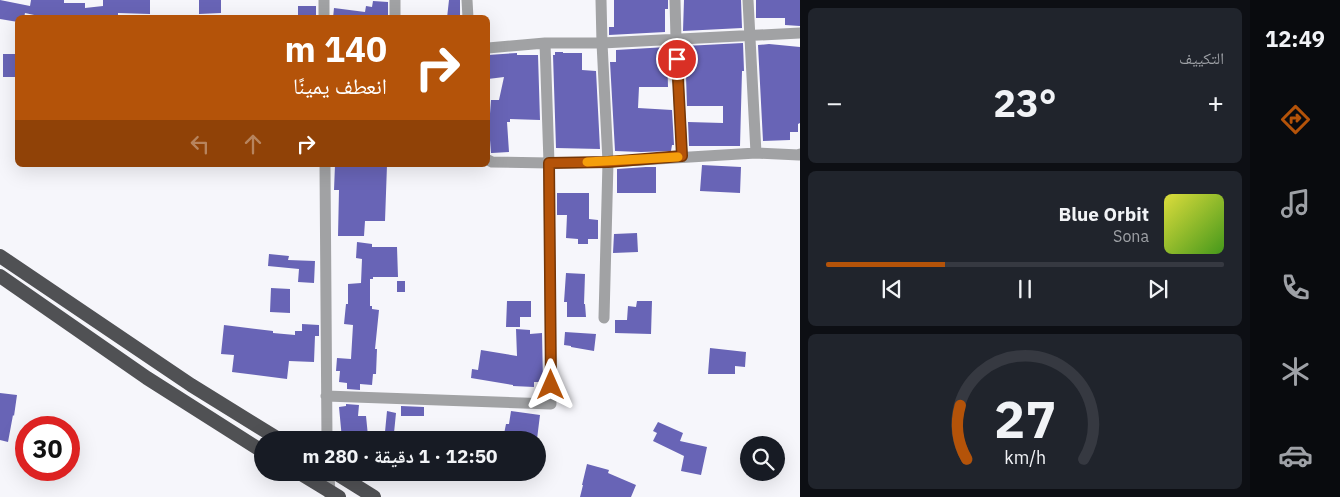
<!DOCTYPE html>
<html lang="ar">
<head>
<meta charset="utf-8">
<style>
	:root { --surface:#171b24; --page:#20242c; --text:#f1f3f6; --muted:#9ea1a6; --line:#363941; --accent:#b45309 }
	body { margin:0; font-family:"IBM Plex Sans","Noto Naskh Arabic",sans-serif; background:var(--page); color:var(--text); direction:rtl; height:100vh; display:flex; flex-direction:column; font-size:19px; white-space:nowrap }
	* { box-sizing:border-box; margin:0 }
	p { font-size:16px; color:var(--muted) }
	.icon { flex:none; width:28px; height:28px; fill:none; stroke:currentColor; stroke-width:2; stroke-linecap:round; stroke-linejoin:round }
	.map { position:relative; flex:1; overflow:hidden; direction:ltr }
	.side { display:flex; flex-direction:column; gap:8px; padding:8px; background:#0d0f14; width:450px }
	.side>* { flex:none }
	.hud { position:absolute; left:15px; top:15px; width:475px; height:152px; border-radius:8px; box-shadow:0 5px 20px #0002; direction:rtl; background:#b45309; color:#fff; overflow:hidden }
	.fabs { position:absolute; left:740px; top:436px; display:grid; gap:10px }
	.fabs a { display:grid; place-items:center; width:45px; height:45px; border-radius:50%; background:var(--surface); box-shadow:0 5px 20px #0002; font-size:25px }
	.speed { position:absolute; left:15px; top:416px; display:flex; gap:10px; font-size:25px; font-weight:700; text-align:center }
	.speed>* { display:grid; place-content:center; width:65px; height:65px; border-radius:50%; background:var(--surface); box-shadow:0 5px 20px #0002; line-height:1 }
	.speed .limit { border:8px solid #d22; background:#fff; color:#111 }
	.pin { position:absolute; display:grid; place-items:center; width:42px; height:42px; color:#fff; margin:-21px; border:2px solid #fff; border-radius:50%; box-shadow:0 1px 5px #0007 }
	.me { position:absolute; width:55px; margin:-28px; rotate:0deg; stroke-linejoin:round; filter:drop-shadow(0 0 4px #0008) }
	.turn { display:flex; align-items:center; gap:18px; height:105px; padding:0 20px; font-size:22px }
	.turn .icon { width:65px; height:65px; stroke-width:2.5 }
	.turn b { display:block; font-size:35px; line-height:42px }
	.lanes { display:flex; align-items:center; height:48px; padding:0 20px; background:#0003; justify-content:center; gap:25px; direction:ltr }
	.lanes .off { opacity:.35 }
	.big { font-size:38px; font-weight:800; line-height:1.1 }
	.side .widget { flex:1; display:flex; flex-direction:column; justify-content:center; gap:8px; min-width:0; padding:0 18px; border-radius:8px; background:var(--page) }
	.side .dial { align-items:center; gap:0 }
	.dial svg { height:130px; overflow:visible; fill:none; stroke:var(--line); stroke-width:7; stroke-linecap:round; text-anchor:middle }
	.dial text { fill:var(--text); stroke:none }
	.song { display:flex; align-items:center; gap:15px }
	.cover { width:60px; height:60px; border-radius:8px; background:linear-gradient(135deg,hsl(60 70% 55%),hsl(100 70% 35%)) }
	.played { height:5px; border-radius:2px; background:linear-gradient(90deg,var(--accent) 30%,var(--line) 30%) }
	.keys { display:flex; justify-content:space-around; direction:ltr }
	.heat { display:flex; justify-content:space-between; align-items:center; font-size:28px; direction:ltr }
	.trip { position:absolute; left:254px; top:431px; width:292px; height:50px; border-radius:25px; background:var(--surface); box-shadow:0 5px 20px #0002; font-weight:800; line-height:50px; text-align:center; direction:rtl }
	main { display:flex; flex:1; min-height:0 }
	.tabs { display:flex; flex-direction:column; width:90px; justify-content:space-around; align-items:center; background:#090b0e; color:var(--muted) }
	.tabs .icon { width:35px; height:35px }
	.tabs .selected { color:var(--accent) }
	.tabs b { font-size:22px; color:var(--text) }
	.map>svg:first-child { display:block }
	.building { fill:#6864b6 }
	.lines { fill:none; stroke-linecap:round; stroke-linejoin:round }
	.minor { stroke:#a1a2a4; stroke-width:11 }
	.trunk { stroke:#505154; stroke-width:14 }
	.route-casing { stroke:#753606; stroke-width:12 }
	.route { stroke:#b45309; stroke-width:9 }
	.slow { stroke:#f59e0b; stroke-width:9 }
</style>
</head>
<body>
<main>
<nav class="tabs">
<b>12:49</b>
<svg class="icon selected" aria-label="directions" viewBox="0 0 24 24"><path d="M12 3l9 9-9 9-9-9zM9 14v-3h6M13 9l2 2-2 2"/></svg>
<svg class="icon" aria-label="music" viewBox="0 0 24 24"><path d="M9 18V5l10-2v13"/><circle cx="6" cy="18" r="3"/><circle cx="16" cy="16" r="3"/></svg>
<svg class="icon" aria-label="phone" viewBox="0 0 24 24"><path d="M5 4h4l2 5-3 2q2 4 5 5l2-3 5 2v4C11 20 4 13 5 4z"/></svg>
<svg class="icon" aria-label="climate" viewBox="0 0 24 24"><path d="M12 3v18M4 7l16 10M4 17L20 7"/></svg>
<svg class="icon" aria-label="car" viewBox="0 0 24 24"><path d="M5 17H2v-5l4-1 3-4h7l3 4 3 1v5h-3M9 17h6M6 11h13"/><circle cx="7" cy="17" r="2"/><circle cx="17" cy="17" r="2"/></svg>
</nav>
<section class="side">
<div class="widget"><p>التكييف</p>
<div class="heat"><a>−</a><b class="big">23°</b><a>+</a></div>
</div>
<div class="widget">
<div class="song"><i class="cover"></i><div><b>Blue Orbit</b><p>Sona</p></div></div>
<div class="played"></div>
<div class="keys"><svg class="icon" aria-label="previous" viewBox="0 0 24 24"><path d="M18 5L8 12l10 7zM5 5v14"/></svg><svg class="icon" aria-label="pause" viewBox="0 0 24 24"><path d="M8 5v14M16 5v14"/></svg><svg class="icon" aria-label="next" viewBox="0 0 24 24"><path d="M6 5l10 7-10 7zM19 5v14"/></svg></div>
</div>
<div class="widget dial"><svg viewBox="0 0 100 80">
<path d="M14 69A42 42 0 1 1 86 69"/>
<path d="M14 69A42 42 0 0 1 10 36" stroke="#b45309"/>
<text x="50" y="56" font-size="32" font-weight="700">27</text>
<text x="50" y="72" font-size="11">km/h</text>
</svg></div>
</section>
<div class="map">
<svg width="800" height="497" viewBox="0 0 800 497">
	<rect width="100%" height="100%" fill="#f6f6fb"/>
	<!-- building -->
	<path class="building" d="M0,0L30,6L31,0H64V3H85V8L103,6V0H150V14L118,13V16L92,18H48L25,13L24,18H18V22L0,19Z
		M199,0H221V13L199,14Z
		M449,0H460V18H447Z
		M614,0H668V9H665V32L609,35V27H614Z
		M684,0H741L742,28L683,31Z
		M756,0H800V26L785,25V18H756Z
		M373,1L388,2V18H333L334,8L365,12L366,6L372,7Z
		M298,6H316V18H298Z
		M743,43L744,71H742L740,146H689L688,122L723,123V106H687L685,46Z
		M769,44L800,47V123L798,124V132H790V140L763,141L758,45Z
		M667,47L668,87H639L638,108L672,110L674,145H672L671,151L641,152L615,151L610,62H616V50Z
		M555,52H563V53H582V70L596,71L600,149L556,148L553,55H555Z
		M517,53V55H538L540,120L510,119V122H507L509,152L492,153H491L489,127L491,100H499L504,77L488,79V55Z
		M3,54H18V77H3Z
		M335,165H387L385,221H365L364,236H338L339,190H334Z
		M702,165L741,167L740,193L700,191Z
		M646,167H656V193H617V169Z
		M557,193H589V219L598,220V239H588V244H578V239L566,238L567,215H557Z
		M637,233L638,252L613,253L614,234Z
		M357,242L372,244V247H397L398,277H373V279H370V306H372V309L379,310L375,349H377L376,374H373L372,385L360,384V390L347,389V383L339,382L340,371H336L337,358L351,359L353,325L344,324L346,304H348V284L361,283L362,259L356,258Z
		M269,254L289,256L288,260L315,261L314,283L298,282L299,269L268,266Z
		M566,273L585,274L584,304H585L586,317H567V302H564Z
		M397,281H405V292H397Z
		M271,288L290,289V313L270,312Z
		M507,301H531V317H520V327H506Z
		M637,301H652L651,334L615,333V320H627L628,306L636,307Z
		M302,324L319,325V336H315L314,362L289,361L287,379L232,372L234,355L221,354L224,325L273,331V333L295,335V331H302Z
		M516,329L530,330V334L542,333L543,382H534V387L513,386V385L471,378L472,369L478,370L481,350L517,356Z
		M565,332L596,334L594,351L571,347V346L564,345Z
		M710,348L746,352L745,367L735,366V374H708Z
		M0,393L17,395L14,416L13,415L8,442L0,440Z
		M346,404L359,405L358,416H366L368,436L342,439L339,407L346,406Z
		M401,406L424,407V416H401Z
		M387,411L396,413L394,433L385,432Z
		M511,411L540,415L537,439L523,436L522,440L503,439L506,424H509Z
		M658,422L683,433L680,441L707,447L701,475L681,471L684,456L653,441L657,433L653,431Z
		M587,464L609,470L608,473L636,485L631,497H580L583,485H582Z"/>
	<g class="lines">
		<!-- minor -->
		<path class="minor" d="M324,0V18
			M467,0L468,18
			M601,0L602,43L608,162L756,153
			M675,0L676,39L682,156
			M748,0L756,153L799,155L800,154
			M395,18V0
			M488,48L545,43H602L800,33
			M488,160L492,162L549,163L608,162L604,318
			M325,165L327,440
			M326,396L551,404L549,163L545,43
			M329,472L330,497"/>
		<!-- trunk -->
		<path class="trunk" d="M0,256L191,385L280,440
			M0,276L147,378L262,451
			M298,472L339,497
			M334,472L374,497"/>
	</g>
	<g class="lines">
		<!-- route casing -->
		<g class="route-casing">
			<path id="route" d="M551,385L549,163L608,162L682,156L677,59"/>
		</g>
		<!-- route -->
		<use href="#route" class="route"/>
		<!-- slow -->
		<path class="slow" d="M587,162L678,157"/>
	</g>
</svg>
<div class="fabs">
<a><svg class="icon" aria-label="search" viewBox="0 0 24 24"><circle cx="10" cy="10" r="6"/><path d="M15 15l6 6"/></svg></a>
</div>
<div class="speed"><div class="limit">30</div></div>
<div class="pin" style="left:677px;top:59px;background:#d93025"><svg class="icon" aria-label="arrive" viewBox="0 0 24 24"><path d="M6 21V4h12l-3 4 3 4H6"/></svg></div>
<svg class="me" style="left:551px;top:385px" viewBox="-20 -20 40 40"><path d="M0-17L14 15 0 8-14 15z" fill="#b45309" stroke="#fff" stroke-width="4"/></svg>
<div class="trip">12:50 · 1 دقيقة · 280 m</div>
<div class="hud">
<div class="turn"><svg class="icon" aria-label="right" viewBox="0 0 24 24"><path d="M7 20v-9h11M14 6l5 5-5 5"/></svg><div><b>140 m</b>انعطف يمينًا</div></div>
<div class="lanes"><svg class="icon off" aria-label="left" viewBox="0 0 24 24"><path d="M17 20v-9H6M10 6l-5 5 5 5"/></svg><svg class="icon off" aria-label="ahead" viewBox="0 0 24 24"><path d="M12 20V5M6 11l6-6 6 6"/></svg><svg class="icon" aria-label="right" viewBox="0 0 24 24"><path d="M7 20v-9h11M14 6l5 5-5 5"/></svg></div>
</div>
</div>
</main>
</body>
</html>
